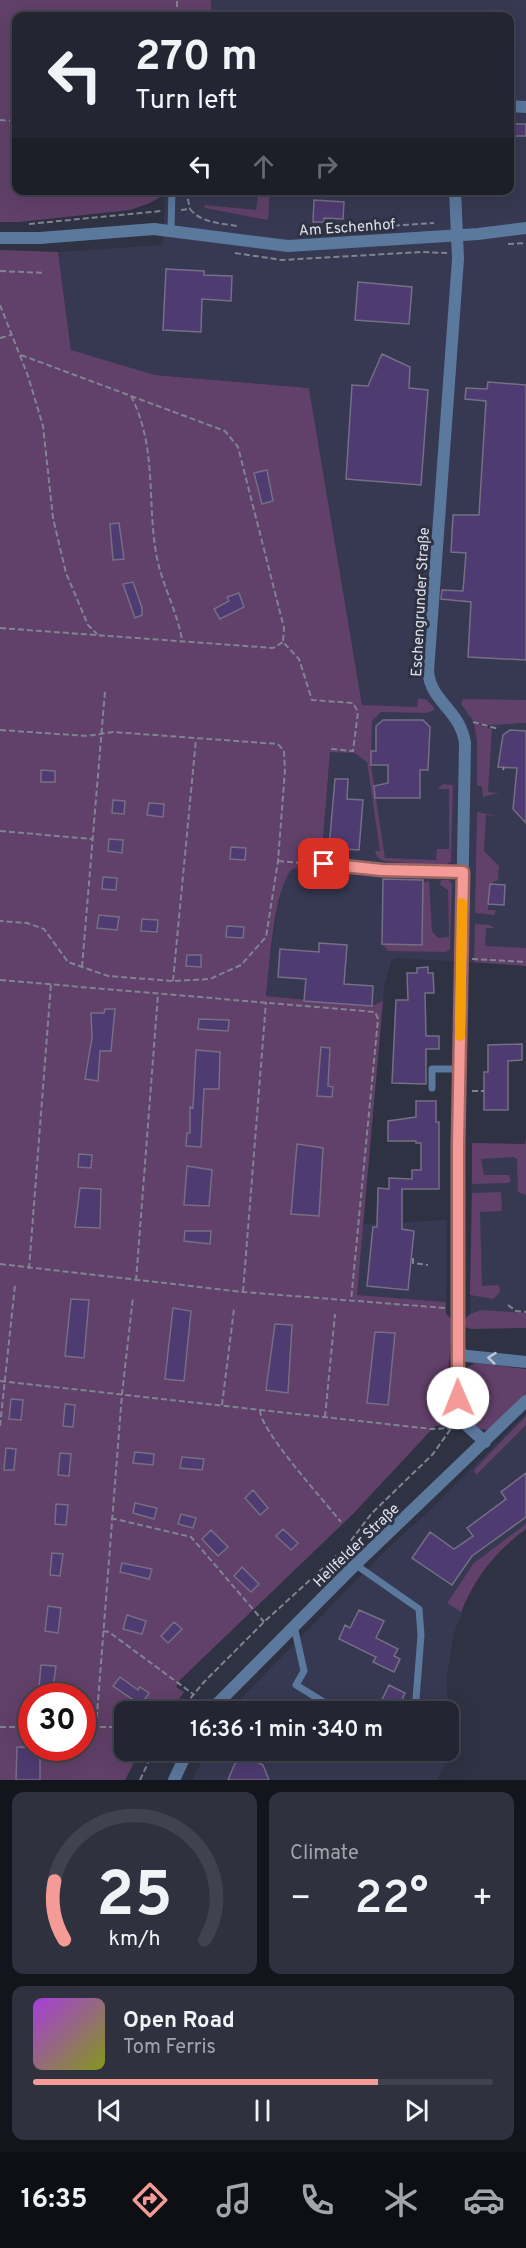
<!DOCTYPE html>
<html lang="en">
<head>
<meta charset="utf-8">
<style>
	:root { --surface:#232632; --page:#2f323e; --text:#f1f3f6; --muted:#a3a5ac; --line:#40434d; --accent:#f59b97 }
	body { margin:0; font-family:Overpass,sans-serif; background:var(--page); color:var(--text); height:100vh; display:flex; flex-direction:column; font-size:22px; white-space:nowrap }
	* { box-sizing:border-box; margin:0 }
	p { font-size:20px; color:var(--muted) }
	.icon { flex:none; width:33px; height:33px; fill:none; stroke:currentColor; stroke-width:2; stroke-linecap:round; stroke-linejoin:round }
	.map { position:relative; height:1780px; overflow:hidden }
	.details { display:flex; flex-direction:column; gap:12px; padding:12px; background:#13151c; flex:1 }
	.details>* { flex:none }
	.hud { position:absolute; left:12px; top:12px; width:502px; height:183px; border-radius:12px; box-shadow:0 6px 24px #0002,0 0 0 2px var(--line); background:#232632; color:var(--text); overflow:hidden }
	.speed { position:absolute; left:18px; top:1683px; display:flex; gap:12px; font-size:30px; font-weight:700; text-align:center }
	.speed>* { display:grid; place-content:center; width:78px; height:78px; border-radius:50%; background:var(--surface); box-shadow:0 6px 24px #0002,0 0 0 2px var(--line); line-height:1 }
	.speed .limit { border:9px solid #d22; background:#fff; color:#111 }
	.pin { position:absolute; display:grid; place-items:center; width:51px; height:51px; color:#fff; margin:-26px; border-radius:12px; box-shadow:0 3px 9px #0006 }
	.me { position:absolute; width:66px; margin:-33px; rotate:359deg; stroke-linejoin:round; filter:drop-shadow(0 0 4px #0008) }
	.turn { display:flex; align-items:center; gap:21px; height:126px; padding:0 24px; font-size:27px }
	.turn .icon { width:78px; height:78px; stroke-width:2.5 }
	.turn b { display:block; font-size:42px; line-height:51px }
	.lanes { display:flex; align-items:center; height:57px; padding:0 24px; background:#0003; justify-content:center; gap:30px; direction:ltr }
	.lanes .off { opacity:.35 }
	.big { font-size:45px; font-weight:600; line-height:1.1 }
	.details .widget { flex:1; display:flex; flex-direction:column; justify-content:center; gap:9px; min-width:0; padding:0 21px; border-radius:12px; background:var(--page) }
	.details .dial { align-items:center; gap:0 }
	.dial svg { height:156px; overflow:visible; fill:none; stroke:var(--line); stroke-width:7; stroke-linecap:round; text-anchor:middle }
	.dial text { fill:var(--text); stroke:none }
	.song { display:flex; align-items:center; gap:18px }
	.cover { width:72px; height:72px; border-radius:9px; background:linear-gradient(135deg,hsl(280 70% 55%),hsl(70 70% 35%)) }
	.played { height:6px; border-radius:3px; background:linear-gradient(90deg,var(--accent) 75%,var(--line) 75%) }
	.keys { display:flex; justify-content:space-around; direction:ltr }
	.heat { display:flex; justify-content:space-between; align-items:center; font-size:33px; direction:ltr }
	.details .tiles { flex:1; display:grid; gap:12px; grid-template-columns:1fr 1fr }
	.widget:last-child { grid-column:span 2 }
	.trip { position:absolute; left:114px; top:1701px; width:345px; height:60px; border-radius:12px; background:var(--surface); box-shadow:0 6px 24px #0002,0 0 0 2px var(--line); font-weight:600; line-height:60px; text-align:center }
	.tabs { display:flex; height:96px; justify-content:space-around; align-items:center; background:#0e0f14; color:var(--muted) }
	.tabs .icon { width:42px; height:42px }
	.tabs .selected { color:var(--accent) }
	.tabs b { font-size:27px; color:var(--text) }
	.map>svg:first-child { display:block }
	.built { fill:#363951 }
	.green { fill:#614069; fill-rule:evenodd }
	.building { fill:#4e3b71; stroke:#756f83; stroke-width:1.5 }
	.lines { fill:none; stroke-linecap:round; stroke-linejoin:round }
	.path { stroke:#808391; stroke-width:2; stroke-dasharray:6 3; stroke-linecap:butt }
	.lane { stroke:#5b789d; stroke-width:7 }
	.street { stroke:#5b789d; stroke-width:12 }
	.oneway { stroke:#bdc7d8 }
	.route-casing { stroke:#9f6562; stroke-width:15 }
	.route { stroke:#f59b97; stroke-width:10 }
	.slow { stroke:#f59e0b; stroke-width:10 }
	.labels { text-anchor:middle; stroke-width:6; stroke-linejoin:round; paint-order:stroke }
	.street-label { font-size:15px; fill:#dee1ec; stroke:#2f3243 }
</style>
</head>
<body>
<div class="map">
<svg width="526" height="1780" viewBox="0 0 526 1780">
	<rect width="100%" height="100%" fill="#2f3243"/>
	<!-- built -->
	<path class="built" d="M211,0H526V966L398,958L392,960L384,986L383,1001L372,1006L266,996L273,935L284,878L292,869L303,866L322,852L330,751L362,705L309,388L155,375L71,350L58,252L163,245L165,191L510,190V16H211Z
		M526,1138V1320L470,1317L472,1143L525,1144Z
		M447,1220L446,1302L356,1295L363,1224Z
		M526,1414V1529L504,1545L482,1569L471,1586L454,1634L447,1676L448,1712H228L389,1547L432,1508Z
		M207,1751H447L445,1765L437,1780H192Z"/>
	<!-- green -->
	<path class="green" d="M0,0H211V16H16V190H165V194L150,203L130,210L19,222H0Z
		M259,191H270L268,220L205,208L204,205L256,210Z
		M0,250L58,252L71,350L155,375L309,388L362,705L417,707L418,698L427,700L435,709L427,713L381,712L372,721L371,765L385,858L436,860L437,849H449V789H438L443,784L453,785L451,862L442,866L384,861L377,857L375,851H380L367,762L355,753L330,752L322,852L318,866L292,869C273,892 270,964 266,996L371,1006L383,1001L357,1295L446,1302V1314L452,1319C453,1353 441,1388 453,1420L448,1425L435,1426L353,1514L180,1680L176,1687L184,1692L171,1711L124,1712V1750L140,1751L125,1780H0ZM32,1696H82V1748H32Z
		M463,699L526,700V723C513,722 482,730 473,720C469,716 465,709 461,704Z
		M474,723L492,729L488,792L499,793L483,797L482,786H477V741Z
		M477,812L498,816L486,815L484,851L499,866L498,880L490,884L488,910H496L494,915L475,913Z
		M441,880H449L452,885L450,949L446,952L388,951L382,944L422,945L423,883L429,881L432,931L438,938L449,937L448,890L440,885Z
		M475,924L490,925L495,928H486L485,946L526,948V966L474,962Z
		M526,1138V1195L518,1192L517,1159L514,1157L481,1159L484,1175H509L511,1181L508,1183L472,1184V1143L525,1144Z
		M501,1192L502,1211L480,1212L482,1286L499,1285L500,1292L493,1299L470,1295L472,1193Z
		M481,1310L526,1313V1328L471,1329L465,1327L464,1320L470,1314Z
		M475,1363L526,1369V1396L489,1430L479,1429L466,1416L465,1369Z
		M526,1416V1425L476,1475L474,1470Z
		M526,1524V1529C495,1552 476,1576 461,1612L447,1603L474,1563Z"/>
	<!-- building -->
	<path class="building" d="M510,124H526V136H510Z
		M314,200L344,202L343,219L324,218V222H313Z
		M166,269L204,271V275L232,276L231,301L202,299L201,332L163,330Z
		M358,282L412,287L409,324L355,320Z
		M382,354L410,367L409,388L428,390L421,485L346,479L352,385L368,386Z
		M488,382L526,385V660L468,657L471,602L441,599L442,590L463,591L466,553L451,552L453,515H479L486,401L465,399L466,388L487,389Z
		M267,470L273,501L262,504L254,473Z
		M119,523L124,559L113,560L110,524Z
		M133,582L142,608V615L135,618L123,584Z
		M239,593L244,607L220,619L214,609L229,601L227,597Z
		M383,720H423L430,727L428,770H420V798H375L374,786L388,783V765H371V751H376V726Z
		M510,730L526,731V823L513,809L517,768L498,767L503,735Z
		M41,770L55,771V782H41Z
		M335,779H348L347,799L363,800L359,850L329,848Z
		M113,800L125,801L124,814L112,813Z
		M149,803L164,804L163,817L147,815Z
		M109,839L123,840L122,853L108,851Z
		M231,847L246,848L245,860L230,859Z
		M103,877L117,878L116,890L102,889Z
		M383,879L423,880L422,945L382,944Z
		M490,884L505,885L504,905L488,904Z
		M99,915L119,917L117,930L97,928Z
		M142,919L158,920L157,932L141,931Z
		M227,926L244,927L243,938L226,937Z
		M319,943L347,945L344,984L373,986L372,1006L304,1001L306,979L278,977L280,949L319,952Z
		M187,955H201V967L186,966Z
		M428,967V973H433L434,993H425L426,1036H439V1049H426V1084L392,1083L396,1000H408L407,973H417V968Z
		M105,1009H115L111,1051H100L98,1081L85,1079L92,1038L91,1013H104Z
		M199,1019L229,1020L228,1031L198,1029Z
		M522,1044V1060L508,1061V1110H484V1072H488V1045Z
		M321,1047L330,1048L328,1086L333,1087L332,1097L317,1096Z
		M196,1050L220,1052L219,1089H204L201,1147L186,1146L187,1133H190V1107L193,1108Z
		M416,1101H436V1122H439V1189H402V1229L414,1231L408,1290L367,1286L373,1227H377L378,1188L389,1189V1178L412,1179V1170H421V1143H416V1141H388V1121L416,1117Z
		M297,1144L323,1148L319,1216L291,1214Z
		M79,1154L92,1155L91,1168L78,1167Z
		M187,1166L212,1170L209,1206L184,1205Z
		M80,1188L101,1189L100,1228L75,1227Z
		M185,1231H211L210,1244L184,1241Z
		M71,1299L89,1300L84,1358L65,1356Z
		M173,1308L191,1311L184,1381L165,1379Z
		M275,1324L292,1325L288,1393L266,1390Z
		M375,1332L395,1333L388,1405L367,1403Z
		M11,1399L23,1400L21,1420L9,1419Z
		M65,1404L75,1405L73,1427L63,1426Z
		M6,1448L16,1449L14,1470H4Z
		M135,1452L154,1454L153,1465L133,1463Z
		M60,1453L71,1454L69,1476L58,1475Z
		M182,1457L204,1459L202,1470L180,1468Z
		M526,1473V1517L472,1556L452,1585L412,1558L430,1532L454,1549L473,1536L467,1528L506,1499L501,1492Z
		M253,1490L268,1508L260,1515L245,1498Z
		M135,1503L157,1508L154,1519L133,1513Z
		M56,1504L68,1505L66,1525L55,1524Z
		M181,1514L196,1518L193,1528L178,1524Z
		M283,1529L298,1543L291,1550L276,1536Z
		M211,1530L228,1547L218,1556L202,1539Z
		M52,1553L63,1554L60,1576L50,1575Z
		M122,1563L152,1569L149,1579L120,1572Z
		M242,1567L259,1584L251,1592L234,1576Z
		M48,1606L61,1608L58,1633L45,1631Z
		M359,1610L384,1621L376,1638L398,1649L394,1656L400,1659L394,1672L373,1662L376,1657L339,1639L345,1625L350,1628Z
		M127,1615L146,1621L142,1634L123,1629Z
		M174,1622L182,1629L168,1643L161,1636Z
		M41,1665L56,1666L53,1688L39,1687Z
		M120,1677L138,1690L140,1687L149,1693L141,1705L113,1686Z
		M389,1685L405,1693L397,1711L380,1704Z
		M17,1747L40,1748V1780H16Z
		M249,1758L263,1765L269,1780H228L235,1763Z"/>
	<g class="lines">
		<!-- path -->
		<path class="path" d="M177,16V0
			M0,120L16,121
			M186,190L190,209
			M181,210L190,209C201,223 220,223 237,226
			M29,224L161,211
			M358,228L434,223
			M508,244L526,243
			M235,253L282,260L421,252L447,253
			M0,271L45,273
			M0,305L28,376L43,426L53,518L66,573L88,625L97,634
			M0,338L11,335
			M21,355L225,431L238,447L284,628L283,642L299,659L312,700L353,703L358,712L353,751L331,749
			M131,396C157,447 147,499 156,553C161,583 177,610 182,640
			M0,628L273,648L283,642
			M473,722L499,729
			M0,730L87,736L113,732L278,744L284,751L285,770L278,861L266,937L241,965L210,979L173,981L108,976L68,962L44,929L27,923L0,921
			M503,770L504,767
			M0,831L92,839
			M278,861L316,864
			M472,959L526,962
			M82,967L105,691
			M0,980L375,1012L378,1019L351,1301
			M173,981L196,739
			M472,1091H484
			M413,1258V1263L428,1265
			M0,1264L243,1292L445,1308
			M29,1269L51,984
			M136,1281L158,994
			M243,1292L266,1002
			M508,1305L516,1311L526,1312
			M0,1381L432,1429L451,1428
			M222,1405L234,1309
			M260,1410C259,1429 325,1502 341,1522
			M325,1417L335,1314
			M0,1426L15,1285
			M111,1518L191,1537L264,1622
			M103,1631L109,1632L193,1694
			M179,1712L204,1682L264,1622L346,1547L372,1513L433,1454L452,1427
			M0,1727H32
			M82,1727H124
			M96,1727L122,1394L133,1297
			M140,1780L154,1750"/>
		<!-- lane -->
		<path class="lane" d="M171,230L172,190
			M324,864L382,870L463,872
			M432,1088V1069H459
			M356,1565L419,1609L421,1635L415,1712
			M294,1626L304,1671L296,1685L327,1704"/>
		<!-- street -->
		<path class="street" d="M510,106L526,107
			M455,190L458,259L428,671C431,703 460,709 465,743L458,1145V1398L463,1422L485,1442
			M0,238H40L154,229L288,246L478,234L526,228
			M458,1355L526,1362
			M209,1712L353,1567L526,1401
			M174,1780L188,1750"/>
	</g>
	<!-- one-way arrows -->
	<defs><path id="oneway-chevron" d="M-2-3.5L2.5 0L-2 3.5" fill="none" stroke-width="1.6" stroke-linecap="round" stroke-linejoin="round" transform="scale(1.5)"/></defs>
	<use class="oneway" href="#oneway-chevron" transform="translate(492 1358) rotate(-174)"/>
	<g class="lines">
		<!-- route casing -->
		<g class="route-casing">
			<path id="route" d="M324,864L382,870L463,872L458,1145V1398"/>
		</g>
		<!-- route -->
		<use href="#route" class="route"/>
		<!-- slow -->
		<path class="slow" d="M460,1036L462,903"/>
	</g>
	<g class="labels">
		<!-- street labels -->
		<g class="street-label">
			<text transform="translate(347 227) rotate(-4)" y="5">Am Eschenhof</text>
			<text transform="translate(420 602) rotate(-87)" y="5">Eschengrunder Straße</text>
			<text transform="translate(356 1545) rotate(-44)" y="5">Hellfelder Straße</text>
		</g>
	</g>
</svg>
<div class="speed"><div class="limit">30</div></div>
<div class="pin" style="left:324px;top:864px;background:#d93025"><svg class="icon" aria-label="arrive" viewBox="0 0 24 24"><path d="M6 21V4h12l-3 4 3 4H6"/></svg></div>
<svg class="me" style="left:458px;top:1398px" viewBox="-20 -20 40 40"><circle r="19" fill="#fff"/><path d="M0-13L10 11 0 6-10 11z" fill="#f59b97"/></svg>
<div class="trip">16:36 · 1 min · 340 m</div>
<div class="hud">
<div class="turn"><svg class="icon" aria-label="left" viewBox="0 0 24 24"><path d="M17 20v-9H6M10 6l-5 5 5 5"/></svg><div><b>270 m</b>Turn left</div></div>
<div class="lanes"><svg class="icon" aria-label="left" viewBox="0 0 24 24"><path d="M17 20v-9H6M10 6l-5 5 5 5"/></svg><svg class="icon off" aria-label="ahead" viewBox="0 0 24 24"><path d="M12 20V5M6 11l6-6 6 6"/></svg><svg class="icon off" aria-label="right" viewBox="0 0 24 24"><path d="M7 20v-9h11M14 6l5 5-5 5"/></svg></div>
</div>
</div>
<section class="details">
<div class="tiles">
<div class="widget dial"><svg viewBox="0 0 100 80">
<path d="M14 69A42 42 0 1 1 86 69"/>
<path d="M14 69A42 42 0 0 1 9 39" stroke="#f59b97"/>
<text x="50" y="56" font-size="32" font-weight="700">25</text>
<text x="50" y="72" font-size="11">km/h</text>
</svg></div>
<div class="widget"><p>Climate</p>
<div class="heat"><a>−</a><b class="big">22°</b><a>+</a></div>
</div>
<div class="widget">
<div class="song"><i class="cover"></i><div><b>Open Road</b><p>Tom Ferris</p></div></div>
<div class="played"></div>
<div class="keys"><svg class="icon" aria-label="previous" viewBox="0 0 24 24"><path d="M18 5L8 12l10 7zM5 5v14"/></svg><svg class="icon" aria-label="pause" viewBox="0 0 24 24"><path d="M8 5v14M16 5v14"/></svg><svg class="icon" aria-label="next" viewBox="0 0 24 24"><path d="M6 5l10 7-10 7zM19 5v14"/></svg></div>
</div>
</div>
</section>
<nav class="tabs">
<b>16:35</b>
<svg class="icon selected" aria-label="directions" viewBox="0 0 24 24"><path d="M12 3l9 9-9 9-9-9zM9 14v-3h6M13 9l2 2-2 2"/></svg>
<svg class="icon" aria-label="music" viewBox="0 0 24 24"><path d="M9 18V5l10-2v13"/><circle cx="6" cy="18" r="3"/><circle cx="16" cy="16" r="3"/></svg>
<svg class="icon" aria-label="phone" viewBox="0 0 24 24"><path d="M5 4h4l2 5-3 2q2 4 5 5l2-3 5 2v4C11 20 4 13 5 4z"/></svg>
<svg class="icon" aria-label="climate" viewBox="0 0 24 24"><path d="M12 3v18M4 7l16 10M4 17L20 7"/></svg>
<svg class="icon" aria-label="car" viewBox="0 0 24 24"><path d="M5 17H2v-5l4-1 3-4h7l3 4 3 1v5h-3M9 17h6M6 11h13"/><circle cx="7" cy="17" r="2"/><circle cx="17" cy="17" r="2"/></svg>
</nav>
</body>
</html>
